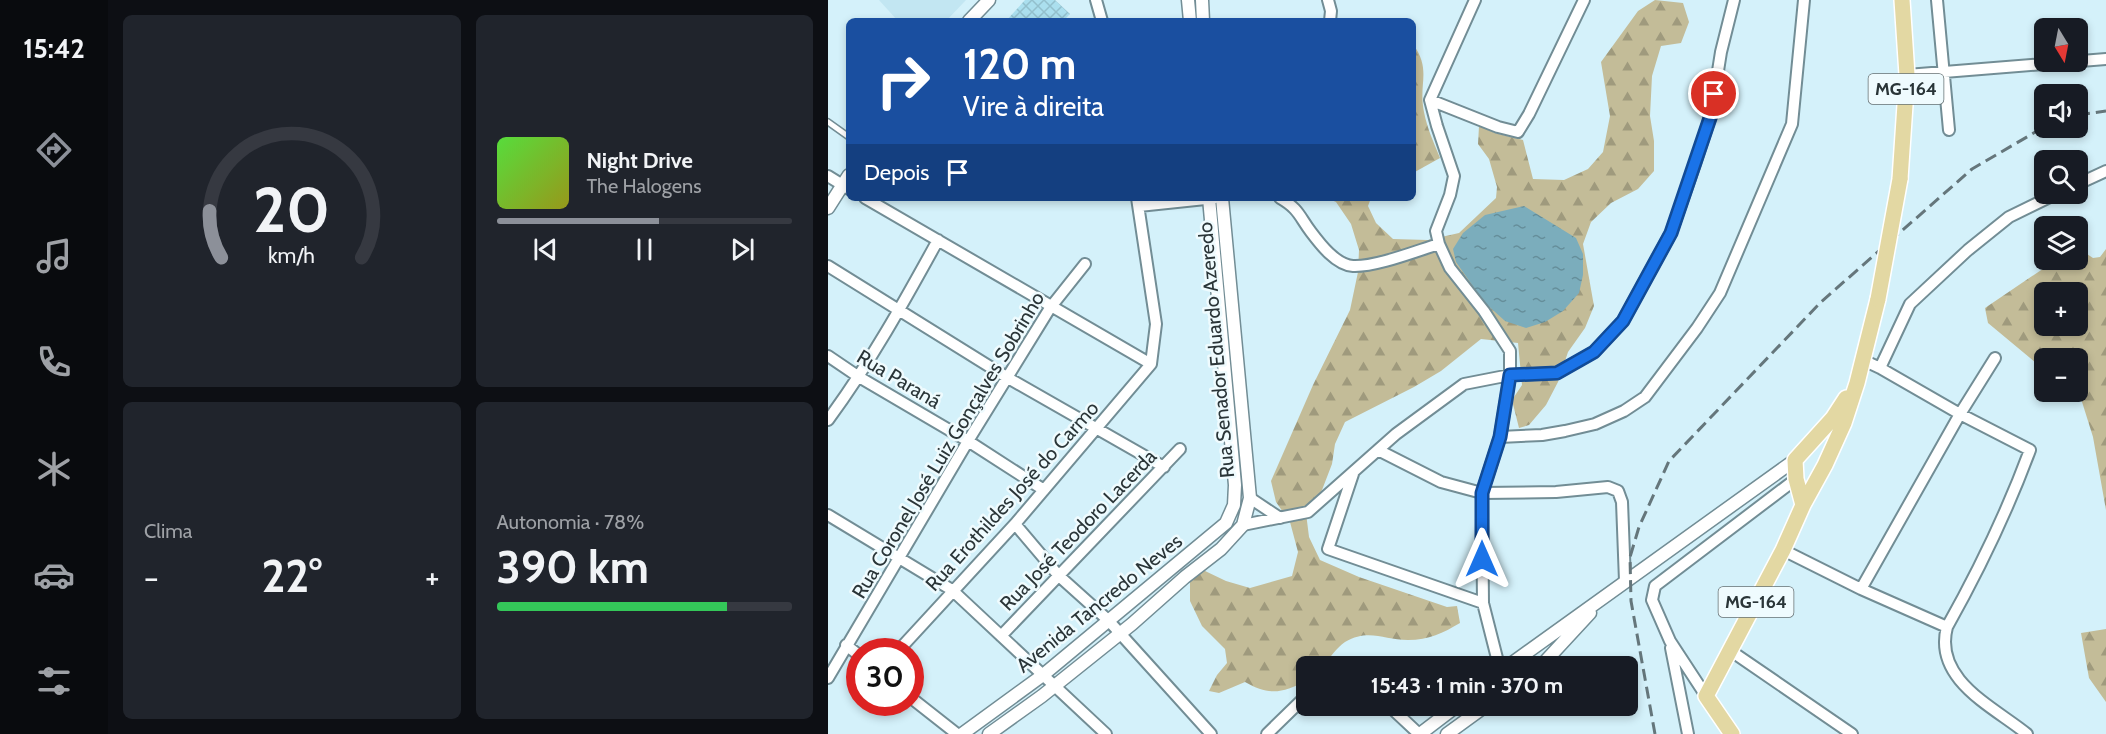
<!DOCTYPE html>
<html lang="pt">
<head>
<meta charset="utf-8">
<style>
	:root { --surface:#171b24; --page:#20242c; --text:#f1f3f6; --muted:#9ea1a6; --line:#363941; --accent:#8c9099 }
	body { margin:0; font-family:Cabin,sans-serif; background:var(--page); color:var(--text); height:100vh; display:flex; flex-direction:column; font-size:22px; white-space:nowrap }
	* { box-sizing:border-box; margin:0 }
	p { font-size:20px; color:var(--muted) }
	.icon { flex:none; width:33px; height:33px; fill:none; stroke:currentColor; stroke-width:2; stroke-linecap:round; stroke-linejoin:round }
	.map { position:relative; flex:1; overflow:hidden }
	.details { display:flex; flex-direction:column; gap:15px; padding:15px; background:#0d0f14; width:720px }
	.details>* { flex:none }
	.top-card { position:absolute; left:18px; top:18px; width:570px; height:183px; border-radius:9px; box-shadow:0 3px 9px #0003; background:#1a4fa0; color:#fff; overflow:hidden }
	.needle { width:39px; rotate:170deg }
	.tools { position:absolute; left:1206px; top:18px; display:grid; gap:12px }
	.tools a { display:grid; place-items:center; width:54px; height:54px; border-radius:9px; background:var(--surface); box-shadow:0 3px 9px #0003; font-size:30px }
	.speed { position:absolute; left:18px; top:638px; display:flex; gap:12px; font-size:30px; font-weight:700; text-align:center }
	.speed>* { display:grid; place-content:center; width:78px; height:78px; border-radius:50%; background:var(--surface); box-shadow:0 3px 9px #0003; line-height:1 }
	.speed .limit { border:9px solid #d22; background:#fff; color:#111 }
	.pin { position:absolute; display:grid; place-items:center; width:51px; height:51px; color:#fff; margin:-26px; border:3px solid #fff; border-radius:50%; box-shadow:0 2px 6px #0007 }
	.me { position:absolute; width:66px; margin:-33px; rotate:0deg; stroke-linejoin:round; filter:drop-shadow(0 0 4px #0008) }
	.turn { display:flex; align-items:center; gap:21px; height:126px; padding:0 18px; font-size:27px }
	.turn .icon { width:78px; height:78px; stroke-width:2.5 }
	.turn b { display:block; font-size:42px; line-height:51px }
	.then { display:flex; align-items:center; height:57px; padding:0 18px; background:#0003; gap:12px; font-size:22px }
	.big { font-size:45px; font-weight:700; line-height:1.1 }
	.details .card { flex:1; display:flex; flex-direction:column; justify-content:center; gap:9px; min-width:0; padding:0 21px; border-radius:9px; background:var(--page) }
	.details .dial { align-items:center; gap:0 }
	.dial svg { height:156px; overflow:visible; fill:none; stroke:var(--line); stroke-width:7; stroke-linecap:round; text-anchor:middle }
	.dial text { fill:var(--text); stroke:none }
	.song { display:flex; align-items:center; gap:18px }
	.cover { width:72px; height:72px; border-radius:9px; background:linear-gradient(135deg,hsl(110 70% 55%),hsl(60 70% 35%)) }
	.played { height:6px; border-radius:3px; background:linear-gradient(90deg,var(--accent) 55%,var(--line) 55%) }
	.keys { display:flex; justify-content:space-around; direction:ltr }
	.heat { display:flex; justify-content:space-between; align-items:center; font-size:33px; direction:ltr }
	.charge { height:9px; border-radius:4px; background:linear-gradient(90deg,#34c759 78%,var(--line) 0) }
	.details .tiles { flex:1; display:grid; gap:15px; grid-template-columns:repeat(2,1fr) }
	.trip { position:absolute; left:468px; top:656px; width:342px; height:60px; border-radius:9px; background:var(--surface); box-shadow:0 3px 9px #0003; font-weight:700; line-height:60px; text-align:center }
	main { display:flex; flex:1; min-height:0 }
	.tabs { display:flex; flex-direction:column; width:108px; justify-content:space-around; align-items:center; background:#090b0e; color:var(--muted) }
	.tabs .icon { width:42px; height:42px }
	.tabs .active { color:var(--accent) }
	.tabs b { font-size:27px; color:var(--text) }
	.map>svg:first-child { display:block }
	.built { fill:#c2e6f2 }
	.forest { fill:url(#forest-firs); fill-rule:evenodd }
	.water { fill:url(#water-ripples) }
	.building { fill:url(#building-cross-hatch) }
	.lines { fill:none; stroke-linecap:round; stroke-linejoin:round }
	.service-casing { stroke:#728d95; stroke-width:8 }
	.minor-casing { stroke:#728d95; stroke-width:14 }
	.tertiary-casing { stroke:#728d95; stroke-width:15 }
	.primary-casing { stroke:#fff; stroke-width:18 }
	.service { stroke:#fff; stroke-width:5 }
	.minor { stroke:#fff; stroke-width:10 }
	.tertiary { stroke:#fff; stroke-width:12 }
	.primary { stroke:#e3d8a3; stroke-width:15 }
	.rail { stroke:#65767b; stroke-width:3; stroke-dasharray:12 6; stroke-linecap:butt }
	.primary-bridge-casing { stroke:#fff; stroke-width:18; stroke-linecap:butt }
	.primary-bridge { stroke:#e3d8a3; stroke-width:15 }
	.route-casing { stroke:#114b97; stroke-width:15 }
	.route { stroke:#1a73e8; stroke-width:10 }
	.labels { text-anchor:middle; stroke-width:5; stroke-linejoin:round; paint-order:stroke }
	.shield { fill:#effbfe; stroke:#657073; stroke-width:1.5 }
	.shield-label { font-size:18px; font-weight:bold; fill:#2a3538 }
	.street-label { font-size:20px; fill:#2a3538; stroke:#effbfe }
</style>
</head>
<body>
<main>
<nav class="tabs">
<b>15:42</b>
<svg class="icon active" aria-label="directions" viewBox="0 0 24 24"><path d="M12 3l9 9-9 9-9-9zM9 14v-3h6M13 9l2 2-2 2"/></svg>
<svg class="icon" aria-label="music" viewBox="0 0 24 24"><path d="M9 18V5l10-2v13"/><circle cx="6" cy="18" r="3"/><circle cx="16" cy="16" r="3"/></svg>
<svg class="icon" aria-label="phone" viewBox="0 0 24 24"><path d="M5 4h4l2 5-3 2q2 4 5 5l2-3 5 2v4C11 20 4 13 5 4z"/></svg>
<svg class="icon" aria-label="climate" viewBox="0 0 24 24"><path d="M12 3v18M4 7l16 10M4 17L20 7"/></svg>
<svg class="icon" aria-label="car" viewBox="0 0 24 24"><path d="M5 17H2v-5l4-1 3-4h7l3 4 3 1v5h-3M9 17h6M6 11h13"/><circle cx="7" cy="17" r="2"/><circle cx="17" cy="17" r="2"/></svg>
<svg class="icon" aria-label="filters" viewBox="0 0 24 24"><path d="M4 7h16M4 17h16"/><circle cx="9" cy="7" r="2"/><circle cx="15" cy="17" r="2"/></svg>
</nav>
<section class="details">
<div class="tiles">
<div class="card dial"><svg viewBox="0 0 100 80">
<path d="M14 69A42 42 0 1 1 86 69"/>
<path d="M14 69A42 42 0 0 1 8 45" stroke="#8c9099"/>
<text x="50" y="56" font-size="32" font-weight="700">20</text>
<text x="50" y="72" font-size="11">km/h</text>
</svg></div>
<div class="card">
<div class="song"><i class="cover"></i><div><b>Night Drive</b><p>The Halogens</p></div></div>
<div class="played"></div>
<div class="keys"><svg class="icon" aria-label="previous" viewBox="0 0 24 24"><path d="M18 5L8 12l10 7zM5 5v14"/></svg><svg class="icon" aria-label="pause" viewBox="0 0 24 24"><path d="M8 5v14M16 5v14"/></svg><svg class="icon" aria-label="next" viewBox="0 0 24 24"><path d="M6 5l10 7-10 7zM19 5v14"/></svg></div>
</div>
<div class="card"><p>Clima</p>
<div class="heat"><a>−</a><b class="big">22°</b><a>+</a></div>
</div>
<div class="card"><p>Autonomia · 78%</p><b class="big">390 km</b><div class="charge"></div></div>
</div>
</section>
<div class="map">
<svg width="1278" height="734" viewBox="0 0 1278 734">
	<defs>
		<pattern id="forest-firs" width="22" height="20" patternUnits="userSpaceOnUse" patternTransform="scale(1.5)"><rect width="22" height="20" fill="#c3bc98"/><path d="M5 1l3.5 6h-7zM16 11l3.5 6h-7z" fill="#9f9a7d"/></pattern>
		<pattern id="water-ripples" width="26" height="14" patternUnits="userSpaceOnUse" patternTransform="scale(1.5)"><rect width="26" height="14" fill="#7badbc"/><path d="M2 4q2-2 4 0t4 0M15 11q2-2 4 0t4 0" fill="none" stroke="#658e9a"/></pattern>
		<pattern id="building-cross-hatch" width="8" height="8" patternUnits="userSpaceOnUse" patternTransform="scale(1.5)"><rect width="8" height="8" fill="#abdfee"/><path d="M0 0l8 8M0 8l8-8" fill="none" stroke="#93c0cd"/></pattern>
	</defs>
	<rect width="100%" height="100%" fill="#d4f1fa"/>
	<!-- built -->
	<path class="built" d="M51,0H138L118,21H70Z"/>
	<!-- forest -->
	<path class="forest" d="M827,0L855,3L861,22L853,43L833,46L824,76L822,116L826,141V171L810,189L783,203L763,222L755,244L766,306L757,328L740,352L730,382L718,405L701,425L691,428L684,400L694,385L690,343L653,339L613,371L586,387L517,422L507,444L504,464L494,490L478,513L481,537L492,560L531,577L619,607L629,606L632,623C615,633 601,640 580,640C556,640 541,628 517,642C509,647 501,659 495,666H478V681C455,693 441,696 417,682L391,693L381,691L389,675L399,663L397,649L374,626L362,601V581L375,570L398,581L422,588L464,576L470,552L462,522L448,502L443,481L485,385L522,310L530,272L531,250L523,224L508,202L499,198H543L540,206L548,223L565,239L600,240L631,233L668,198L669,187L661,159L650,144L651,126L667,133L695,140L705,179L736,180L760,169L775,152L782,116L773,62L810,11Z
		M585,44C604,71 590,83 596,112C599,128 606,143 612,158L585,173Z
		M1278,249V510L1265,437L1250,389V358H1216V368H1214L1160,323L1157,308L1228,260H1250V253L1256,252L1265,258L1272,257ZM1216,292H1250V326H1216Z
		M1278,629V702L1261,678L1253,633Z"/>
	<!-- water -->
	<path class="water" d="M696,206L748,238L755,254V275L751,293L735,311L717,322L698,328L677,321L656,302L628,262L625,249L635,233L657,215Z"/>
	<!-- building -->
	<path class="building" d="M197,0H227L242,14L235,21H178Z"/>
	<g class="lines">
		<!-- service casing -->
		<g class="service-casing">
			<path id="service" d="M0,122L21,137"/>
		</g>
		<!-- minor casing -->
		<g class="minor-casing">
			<path id="minor" d="M268,0L274,21
				M500,0L503,11L502,21
				M1109,0L1121,130
				M1079,75L1278,59
				M602,100L670,127L690,132L701,114L756,0
				M0,176L21,189
				M1250,184L1278,171
				M37,198L323,364
				M309,198L328,324L323,364
				M452,198C471,209 471,216 483,232C492,244 508,265 525,266C548,267 588,251 611,244L622,268L656,311L682,351V375L672,437L654,493L655,603L671,666
				M311,206L387,198
				M611,244L608,231L622,195L626,176L609,126L602,100L647,0
				M0,266L180,378L336,467
				M0,356L31,377L140,441L216,490
				M1035,360L1052,368L1132,414L1202,450C1179,512 1151,570 1119,627C1105,680 1166,707 1199,734
				M1052,368L1082,304L1140,250L1181,217L1228,194
				M0,420C42,363 76,302 110,240
				M672,437L714,435L737,431L767,424L796,411L817,397L869,328L892,293L964,124L976,0
				M550,450L613,482L654,493L728,492L780,487L790,491L794,502L797,581
				M525,474L500,549L655,603
				M422,498L452,518
				M0,515L124,590L278,734
				M187,524L231,576L280,620L383,734
				M415,525L480,512L568,434L636,384L682,375L729,373L766,352L795,321L843,233L867,164L883,115L893,52L906,0
				M955,550L1033,589L1119,627
				M1033,589L1132,414L1167,358
				M173,636L352,449
				M18,645L32,656
				M843,648L860,734
				M70,651L187,524L323,364
				M903,651L1024,734
				M0,678L140,441L222,308L257,264
				M878,696L842,641L824,600L827,586L968,479
				M82,697L129,734
				M560,705L591,734
				M439,734L478,696"/>
		</g>
		<!-- tertiary casing -->
		<g class="tertiary-casing">
			<path id="tertiary" d="M360,0L362,21
				M374,0L375,21
				M141,21L161,0
				M0,208L21,175
				M680,666L967,460
				M713,666L762,613
				M134,734L215,675L398,523L406,505L407,485L381,198
				M161,734L214,696L304,624L357,577L393,549L415,525L422,498L394,198
				M592,734L630,705
				M619,734L659,705"/>
		</g>
		<!-- primary casing -->
		<g class="primary-casing">
			<path id="primary" d="M1072,179L1079,75L1074,0
				M975,505L968,479L967,460L1005,418L1018,398
				M904,734L878,696L955,550L975,505L997,465L1016,423L1029,383L1050,299"/>
		</g>
		<!-- service -->
		<use href="#service" class="service"/>
		<!-- minor -->
		<use href="#minor" class="minor"/>
		<!-- tertiary -->
		<use href="#tertiary" class="tertiary"/>
		<!-- primary -->
		<use href="#primary" class="primary"/>
		<!-- rail -->
		<path class="rail" d="M1250,115L1278,111
			M827,734L803,601L802,557L811,527L841,461L993,302L1144,169L1216,127"/>
		<!-- primary-bridge casing -->
		<g class="primary-bridge-casing">
			<path id="primary-bridge" d="M1050,299L1072,179"/>
		</g>
		<!-- primary-bridge -->
		<use href="#primary-bridge" class="primary-bridge"/>
	</g>
	<g class="lines">
		<!-- route casing -->
		<g class="route-casing">
			<path id="route" d="M654,559V493L672,437L682,375L729,373L766,352L795,321L843,233L883,115L886,94"/>
		</g>
		<!-- route -->
		<use href="#route" class="route"/>
	</g>
	<g class="labels">
		<!-- shield labels -->
		<g class="shield">
			<rect x="1040.5" y="74" width="75" height="30" rx="4.5"/>
			<rect x="890.5" y="587" width="75" height="30" rx="4.5"/>
		</g>
		<g class="shield-label">
			<text x="1078" y="95">MG-164</text>
			<text x="928" y="608">MG-164</text>
		</g>
		<!-- street labels -->
		<g class="street-label">
			<text transform="translate(388 350) rotate(-95)" y="7">Rua Senador Eduardo Azeredo</text>
			<text transform="translate(71 379) rotate(31)" y="7">Rua Paraná</text>
			<text transform="translate(120 445) rotate(-59)" y="7">Rua Coronel José Luiz Gonçalves Sobrinho</text>
			<text transform="translate(184 496) rotate(-48)" y="7">Rua Erothildes José do Carmo</text>
			<text transform="translate(250 530) rotate(-46)" y="7">Rua José Teodoro Lacerda</text>
			<text transform="translate(271 603) rotate(-39)" y="7">Avenida Tancredo Neves</text>
		</g>
	</g>
</svg>
<div class="tools">
<a><svg class="needle" viewBox="-14 -14 28 28"><path d="M0-13l5 13h-10z" fill="#e53935"/><path d="M0 13l5-13h-10z" fill="#9ea1a6"/></svg></a>
<a><svg class="icon" aria-label="sound" viewBox="0 0 24 24"><path d="M4 9h4l5-4v14l-5-4H4zM17 9q2 3 0 6"/></svg></a>
<a><svg class="icon" aria-label="search" viewBox="0 0 24 24"><circle cx="10" cy="10" r="6"/><path d="M15 15l6 6"/></svg></a>
<a><svg class="icon" aria-label="layers" viewBox="0 0 24 24"><path d="M12 4l9 5-9 5-9-5zM3 14l9 5 9-5"/></svg></a>
<a>+</a>
<a>−</a>
</div>
<div class="speed"><div class="limit">30</div></div>
<div class="pin" style="left:886px;top:94px;background:#d93025"><svg class="icon" aria-label="arrive" viewBox="0 0 24 24"><path d="M6 21V4h12l-3 4 3 4H6"/></svg></div>
<svg class="me" style="left:654px;top:559px" viewBox="-20 -20 40 40"><path d="M0-17L14 15 0 8-14 15z" fill="#1a73e8" stroke="#fff" stroke-width="4"/></svg>
<div class="trip">15:43 · 1 min · 370 m</div>
<div class="top-card">
<div class="turn"><svg class="icon" aria-label="right" viewBox="0 0 24 24"><path d="M7 20v-9h11M14 6l5 5-5 5"/></svg><div><b>120 m</b>Vire à direita</div></div>
<div class="then">Depois<svg class="icon" aria-label="arrive" viewBox="0 0 24 24"><path d="M6 21V4h12l-3 4 3 4H6"/></svg></div>
</div>
</div>
</main>
</body>
</html>
